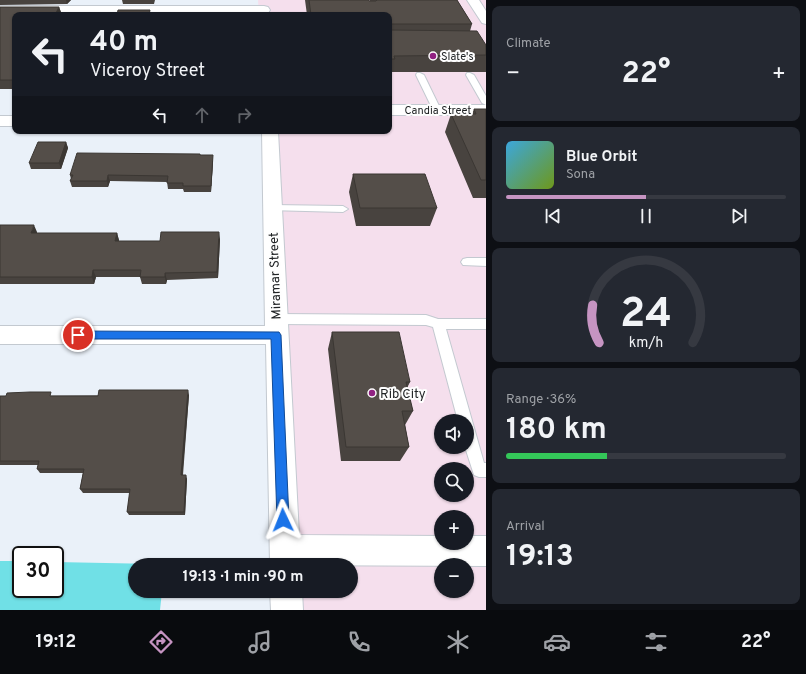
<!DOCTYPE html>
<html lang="en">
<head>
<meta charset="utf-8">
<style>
	:root { --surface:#171b24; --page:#242831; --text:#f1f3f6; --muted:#9ea1a6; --line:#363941; --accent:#c694c2 }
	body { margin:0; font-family:Overpass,sans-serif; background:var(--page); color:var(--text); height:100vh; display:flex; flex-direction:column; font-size:15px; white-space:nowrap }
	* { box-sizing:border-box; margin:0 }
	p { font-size:13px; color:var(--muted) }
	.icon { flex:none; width:22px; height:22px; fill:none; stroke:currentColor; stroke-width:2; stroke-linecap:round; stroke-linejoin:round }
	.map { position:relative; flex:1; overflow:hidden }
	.details { display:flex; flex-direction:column; gap:6px; padding:6px; background:#0d0f14; width:320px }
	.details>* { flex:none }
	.guide { position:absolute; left:12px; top:12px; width:380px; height:122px; border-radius:8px; box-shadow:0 1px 3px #0004; background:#171b24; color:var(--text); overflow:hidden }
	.buttons { position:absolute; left:434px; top:414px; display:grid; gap:8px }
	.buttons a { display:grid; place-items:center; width:40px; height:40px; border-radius:50%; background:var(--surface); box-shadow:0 1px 3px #0004; font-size:20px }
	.speed { position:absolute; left:12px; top:546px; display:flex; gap:8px; font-size:20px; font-weight:700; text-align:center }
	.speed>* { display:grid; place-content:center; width:52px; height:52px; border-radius:50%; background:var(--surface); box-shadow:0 1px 3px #0004; line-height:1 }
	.speed .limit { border:2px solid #111; border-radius:6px; background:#fff; color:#111 }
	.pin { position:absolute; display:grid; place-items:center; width:34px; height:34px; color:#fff; margin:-17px; border:2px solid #fff; border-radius:50%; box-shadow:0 1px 4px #0007 }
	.me { position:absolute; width:44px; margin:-22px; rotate:358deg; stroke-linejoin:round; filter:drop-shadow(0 0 3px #0008) }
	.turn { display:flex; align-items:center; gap:14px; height:84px; padding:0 12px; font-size:18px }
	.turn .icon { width:52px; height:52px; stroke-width:2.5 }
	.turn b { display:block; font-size:28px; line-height:34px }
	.lanes { display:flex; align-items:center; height:38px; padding:0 12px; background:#0003; justify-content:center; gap:20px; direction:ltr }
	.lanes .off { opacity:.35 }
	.big { font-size:30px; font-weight:700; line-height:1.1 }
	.details .widget { flex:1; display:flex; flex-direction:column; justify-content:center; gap:6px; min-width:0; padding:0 14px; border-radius:8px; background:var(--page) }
	.details .dial { align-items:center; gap:0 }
	.dial svg { height:104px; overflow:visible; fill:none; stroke:var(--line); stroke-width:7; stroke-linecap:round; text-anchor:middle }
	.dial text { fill:var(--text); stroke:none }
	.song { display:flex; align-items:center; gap:12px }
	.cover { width:48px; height:48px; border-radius:6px; background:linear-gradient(135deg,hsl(200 70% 55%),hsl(80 70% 35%)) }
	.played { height:4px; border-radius:2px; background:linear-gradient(90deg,var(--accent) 50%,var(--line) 50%) }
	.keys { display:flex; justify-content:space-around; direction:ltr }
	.heat { display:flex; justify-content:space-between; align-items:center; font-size:22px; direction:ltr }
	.charge { height:6px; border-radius:3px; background:linear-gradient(90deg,#34c759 36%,var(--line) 0) }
	.trip { position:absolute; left:128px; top:558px; width:230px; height:40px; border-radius:20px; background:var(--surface); box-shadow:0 1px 3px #0004; font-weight:700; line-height:40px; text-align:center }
	.tabs { display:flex; height:64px; justify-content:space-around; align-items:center; background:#090b0e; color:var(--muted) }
	.tabs .icon { width:28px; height:28px }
	.tabs .active { color:var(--accent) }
	.tabs b { font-size:18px; color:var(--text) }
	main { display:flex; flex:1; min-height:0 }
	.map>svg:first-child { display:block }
	.commercial { fill:#f5dfed; fill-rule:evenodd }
	.water { fill:#70e0e6 }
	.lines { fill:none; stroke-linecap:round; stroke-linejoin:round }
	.service-casing { stroke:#c3c9d0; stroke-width:2 }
	.minor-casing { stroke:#c3c9d0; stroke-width:2 }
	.service { fill:#fff; fill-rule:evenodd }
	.minor { fill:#fff; fill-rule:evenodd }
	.wall { fill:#48433f }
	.shaded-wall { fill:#3b3733 }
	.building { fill:#544e49; stroke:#3b3733 }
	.route { fill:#1a73e8; stroke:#114b97 }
	.poi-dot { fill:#912182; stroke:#fefefe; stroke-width:1.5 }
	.labels { text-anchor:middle; stroke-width:4; stroke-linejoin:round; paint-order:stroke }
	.far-poi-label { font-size:11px; fill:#202325; stroke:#fefefe; text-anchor:start }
	.far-street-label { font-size:11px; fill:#202325; stroke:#fefefe }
	.street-label { font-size:13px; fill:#202325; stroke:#fefefe }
	.poi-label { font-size:13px; fill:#202325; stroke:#fefefe; text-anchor:start }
</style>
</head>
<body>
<main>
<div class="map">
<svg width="486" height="610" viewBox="0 0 486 610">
	<rect width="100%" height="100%" fill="#eaf1f9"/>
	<!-- commercial -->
	<path class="commercial" d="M258,0H486V610H282L281,591H351V565H280L264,131H389V15H259ZM441,421H467V447H441ZM441,469H467V495H441ZM441,517H467V543H441ZM441,565H467V591H441Z"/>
	<!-- water -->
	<path class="water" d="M0,561H21V589H55V562L156,564L158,565H135V591H162L160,610H0Z"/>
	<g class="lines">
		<!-- service casing -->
		<g class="service-casing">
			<path id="service" d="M417,73H420L424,75L441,110L440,112L437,113L433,110L416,75Z
				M467,73H470L474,75L486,96V105L482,103L466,75Z
				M272,205L343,206L348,209L343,212L268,210L267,208L268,206Z
				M467,258H486V266L463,265L461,262L463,259Z
				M275,314L426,315L438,319H486V329H446L484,463H486V477H479L474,475L465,447H467V421H458L433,327L426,325L275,324L271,322L269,319L271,316Z"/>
		</g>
		<!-- minor casing -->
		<g class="minor-casing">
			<path id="minor" d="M467,0H479L486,11V24L482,23Z
				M0,6H264L268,7L270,10L268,13L264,14H0Z
				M389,105H486V115H389Z
				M0,116H15V126H0Z
				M262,131H278L299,535L441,536V543H467V536H486V566L270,565L266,344H0V326H265Z
				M270,591H302L303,610H271Z"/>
		</g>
		<!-- service -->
		<use href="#service" class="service"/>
		<!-- minor -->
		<use href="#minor" class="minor"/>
	</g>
	<!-- wall -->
	<path class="wall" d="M0,0H71L67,4L0,5Z
		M122,0H155L154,4H123Z
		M305,0H369V1H370V0H457L472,24L470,31L486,45V72H392L391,75H389V15H307Z
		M0,7H59L62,15H15V89H0Z
		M474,109H486V198H473L445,132L451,114H472Z
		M66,142L68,148L61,169H31L29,163Z
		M213,161L211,192H184L183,189H168L167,182L110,181L108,187H72L70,181L71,179L70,175Z
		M353,174L437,208L430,226H356L349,192Z
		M0,225L37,232V233H117L119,241H160L220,239L218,278L167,280L166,284H142L140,277H96L94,284H0Z
		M332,332L410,382L407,388L413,411L405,425L409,447L400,461H341L328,349Z
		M189,395L183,475L187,479L185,515H129L127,512L130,493H83L80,489L83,473H40L37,469L38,465H0V396Z"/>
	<!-- shaded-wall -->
	<path class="shaded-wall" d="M66,0H71L67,4Z
		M59,7L62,15H55Z
		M66,142L68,148L61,169L59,163Z
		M213,155V161L211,192V186Z
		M108,175L110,181L108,187L107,181Z
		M34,225L37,232L34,240L31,233Z
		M219,232L220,239L218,278L217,272Z
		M117,233L119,240L117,247L115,241Z
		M93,270L96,277L94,284L92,277Z
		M165,273L167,280L166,284L165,277Z
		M188,390L189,395L182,479L181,475Z
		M186,475L187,479L185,515L184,512Z"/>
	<!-- building -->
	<path class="building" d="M309,0H369V1H376L377,0H457L472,24H392L391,25V30L477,31L486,45V55L394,56L395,59H389V15H311Z
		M0,7H59L55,15H15V80H0Z
		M118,10H150L149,15H117Z
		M474,109H486V180H481L451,114H476Z
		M38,142H66L59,163H29Z
		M77,153L200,154V155H213L211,186H183V183H167L168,176L108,175L107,181H70L73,175H70Z
		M353,174H425L437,208H360Z
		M0,225H34L31,233H117L115,241H160L161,232H219L217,272L165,273V277H140L141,270H93L92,277H0Z
		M332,332H399L410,382H406L413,411H402L409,447H346Z
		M99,390H188L181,475H186L184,512H127L130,489H80L84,469H37L39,461H0V396H6L7,393L30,392H51L50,396H98Z"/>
	<!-- route -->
	<path class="route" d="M78,331L279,332L281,335L289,520L288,524L283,526L279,524L277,520L271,339H78L74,337L73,335L74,332Z"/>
	<!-- markers -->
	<g class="poi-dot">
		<circle cx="433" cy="56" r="4"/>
		<circle cx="372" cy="393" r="4"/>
	</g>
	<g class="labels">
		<!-- far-poi labels -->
		<g class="far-poi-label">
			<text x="441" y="60">Slate's</text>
		</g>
		<!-- far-street labels -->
		<g class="far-street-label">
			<text x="438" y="114">Candia Street</text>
		</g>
		<!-- street labels -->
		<g class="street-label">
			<text transform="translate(274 276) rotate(-92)" y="5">Miramar Street</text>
		</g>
		<!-- poi labels -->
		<g class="poi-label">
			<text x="380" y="398">Rib City</text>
		</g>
	</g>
</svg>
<div class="buttons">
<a><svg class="icon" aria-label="sound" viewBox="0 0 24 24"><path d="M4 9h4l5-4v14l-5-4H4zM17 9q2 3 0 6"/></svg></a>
<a><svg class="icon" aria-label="search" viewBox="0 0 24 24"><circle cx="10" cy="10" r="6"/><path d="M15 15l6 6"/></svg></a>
<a>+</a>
<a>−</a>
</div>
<div class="speed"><div class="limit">30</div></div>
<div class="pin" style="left:78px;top:335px;background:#d93025"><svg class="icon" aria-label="arrive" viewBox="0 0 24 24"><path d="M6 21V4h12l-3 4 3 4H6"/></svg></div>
<svg class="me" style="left:283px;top:520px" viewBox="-20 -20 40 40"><path d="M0-17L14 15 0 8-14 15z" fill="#1a73e8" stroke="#fff" stroke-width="4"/></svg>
<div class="trip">19:13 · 1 min · 90 m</div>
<div class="guide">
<div class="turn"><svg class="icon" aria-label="left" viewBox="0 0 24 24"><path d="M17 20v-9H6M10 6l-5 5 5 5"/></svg><div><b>40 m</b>Viceroy Street</div></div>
<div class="lanes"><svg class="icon" aria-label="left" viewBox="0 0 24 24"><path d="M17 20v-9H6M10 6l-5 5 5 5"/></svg><svg class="icon off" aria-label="ahead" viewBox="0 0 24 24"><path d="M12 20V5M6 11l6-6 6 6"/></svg><svg class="icon off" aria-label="right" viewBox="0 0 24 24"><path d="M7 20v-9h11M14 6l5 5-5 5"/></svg></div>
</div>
</div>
<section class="details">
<div class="widget"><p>Climate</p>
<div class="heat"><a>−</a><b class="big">22°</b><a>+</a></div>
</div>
<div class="widget">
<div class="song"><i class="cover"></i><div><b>Blue Orbit</b><p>Sona</p></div></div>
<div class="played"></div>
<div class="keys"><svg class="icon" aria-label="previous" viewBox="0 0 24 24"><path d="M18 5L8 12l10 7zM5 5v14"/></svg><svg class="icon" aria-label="pause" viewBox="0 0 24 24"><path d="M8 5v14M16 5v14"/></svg><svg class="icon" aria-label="next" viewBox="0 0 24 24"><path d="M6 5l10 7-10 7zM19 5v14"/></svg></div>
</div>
<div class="widget dial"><svg viewBox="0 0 100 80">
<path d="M14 69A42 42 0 1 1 86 69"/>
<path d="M14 69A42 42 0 0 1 9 40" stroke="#c694c2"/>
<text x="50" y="56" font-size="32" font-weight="700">24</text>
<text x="50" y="72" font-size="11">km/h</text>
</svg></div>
<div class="widget"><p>Range · 36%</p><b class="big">180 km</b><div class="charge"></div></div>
<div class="widget"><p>Arrival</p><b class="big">19:13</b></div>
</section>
</main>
<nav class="tabs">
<b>19:12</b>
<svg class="icon active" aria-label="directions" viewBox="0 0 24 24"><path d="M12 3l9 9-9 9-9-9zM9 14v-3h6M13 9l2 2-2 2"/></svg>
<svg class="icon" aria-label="music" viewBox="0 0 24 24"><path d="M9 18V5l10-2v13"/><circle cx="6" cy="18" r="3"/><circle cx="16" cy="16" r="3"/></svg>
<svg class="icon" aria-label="phone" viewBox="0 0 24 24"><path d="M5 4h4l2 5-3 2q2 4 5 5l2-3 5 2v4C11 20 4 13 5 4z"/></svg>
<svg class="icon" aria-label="climate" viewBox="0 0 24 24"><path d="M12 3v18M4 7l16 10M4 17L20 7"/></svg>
<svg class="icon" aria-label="car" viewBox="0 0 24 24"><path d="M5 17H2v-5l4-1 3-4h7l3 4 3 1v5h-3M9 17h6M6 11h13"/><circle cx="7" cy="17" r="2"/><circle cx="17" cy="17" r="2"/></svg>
<svg class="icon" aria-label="filters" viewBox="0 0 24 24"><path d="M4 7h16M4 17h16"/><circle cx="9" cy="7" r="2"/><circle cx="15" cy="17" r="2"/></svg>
<b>22°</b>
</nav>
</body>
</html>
